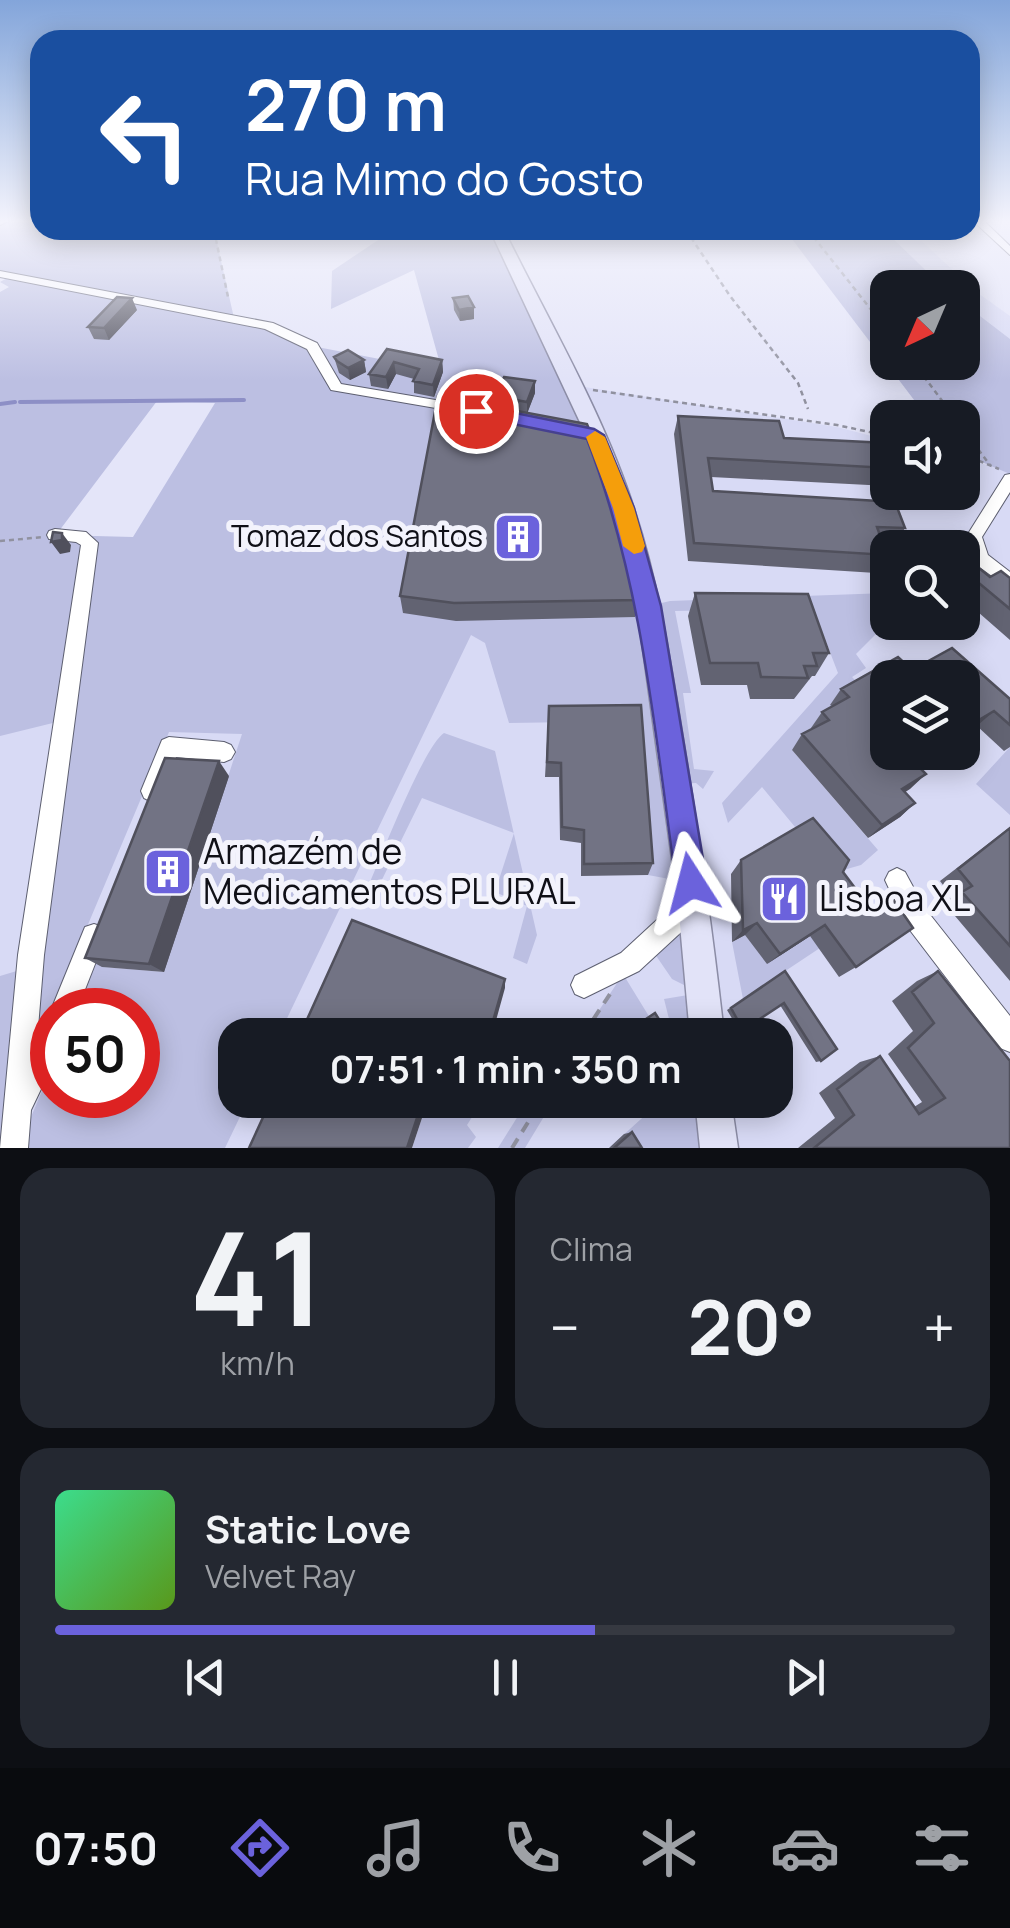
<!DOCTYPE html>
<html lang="pt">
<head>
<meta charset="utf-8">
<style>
	:root { --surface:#171b24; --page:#242831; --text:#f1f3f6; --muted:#9ea1a6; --line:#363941; --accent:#6b62dc }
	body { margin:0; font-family:Manrope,sans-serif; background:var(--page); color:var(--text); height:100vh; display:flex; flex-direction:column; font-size:38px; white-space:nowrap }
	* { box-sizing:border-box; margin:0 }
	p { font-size:32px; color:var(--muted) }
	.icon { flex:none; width:55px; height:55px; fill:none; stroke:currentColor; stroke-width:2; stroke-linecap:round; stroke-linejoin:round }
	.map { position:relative; height:1148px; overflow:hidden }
	.drawer { display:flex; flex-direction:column; gap:20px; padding:20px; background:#0d0f14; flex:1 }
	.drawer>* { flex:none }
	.banner { position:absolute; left:30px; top:30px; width:950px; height:210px; border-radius:30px; box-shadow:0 5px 25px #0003; background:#1a4fa0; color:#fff; overflow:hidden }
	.needle { width:65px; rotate:224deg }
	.tools { position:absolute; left:870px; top:270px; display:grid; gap:20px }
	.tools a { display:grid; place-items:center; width:110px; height:110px; border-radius:20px; background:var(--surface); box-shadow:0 5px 25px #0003; font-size:50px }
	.speed { position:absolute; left:30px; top:988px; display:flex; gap:20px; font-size:50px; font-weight:700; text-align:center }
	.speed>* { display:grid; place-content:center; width:130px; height:130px; border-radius:50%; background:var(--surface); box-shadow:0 5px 25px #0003; line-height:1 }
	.speed .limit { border:15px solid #d22; background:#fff; color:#111 }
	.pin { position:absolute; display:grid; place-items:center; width:85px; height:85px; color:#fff; margin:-42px; border:5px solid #fff; border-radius:50%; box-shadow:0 2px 10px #0007 }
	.me { position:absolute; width:110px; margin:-55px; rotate:351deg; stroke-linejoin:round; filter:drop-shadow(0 0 8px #0008) }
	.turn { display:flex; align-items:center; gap:35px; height:210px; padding:0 50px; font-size:45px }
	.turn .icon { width:130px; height:130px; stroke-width:2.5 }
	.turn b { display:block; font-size:70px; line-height:85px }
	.big { font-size:75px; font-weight:700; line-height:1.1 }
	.drawer .card { flex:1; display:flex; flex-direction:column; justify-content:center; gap:15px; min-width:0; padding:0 35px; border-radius:30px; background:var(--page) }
	.drawer .dial { align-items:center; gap:0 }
	.dial b { font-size:130px; line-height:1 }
	.song { display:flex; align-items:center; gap:30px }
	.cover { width:120px; height:120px; border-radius:15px; background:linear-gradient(135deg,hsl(150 70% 55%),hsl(90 70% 35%)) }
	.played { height:10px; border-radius:5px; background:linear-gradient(90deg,var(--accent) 60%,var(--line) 60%) }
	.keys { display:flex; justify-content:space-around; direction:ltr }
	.heat { display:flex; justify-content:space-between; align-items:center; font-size:55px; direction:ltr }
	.drawer .tiles { flex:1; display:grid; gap:20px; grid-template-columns:1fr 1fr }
	.card:last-child { grid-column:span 2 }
	.trip { position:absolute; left:218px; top:1018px; width:575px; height:100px; border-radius:30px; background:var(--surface); box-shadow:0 5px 25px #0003; font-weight:700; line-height:100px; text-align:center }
	.tab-bar { display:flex; height:160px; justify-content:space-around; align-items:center; background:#090b0e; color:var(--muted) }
	.tab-bar .icon { width:70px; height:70px }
	.tab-bar .on { color:var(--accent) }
	.tab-bar b { font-size:45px; color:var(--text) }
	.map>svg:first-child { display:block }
	.built { fill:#d8daf5; fill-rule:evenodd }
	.green { fill:#bcbfe2; fill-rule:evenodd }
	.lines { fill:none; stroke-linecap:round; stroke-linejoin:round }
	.stream { stroke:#8d8fc6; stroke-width:4 }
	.minor-casing { stroke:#5d5f70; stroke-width:2 }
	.major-casing { stroke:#8c8da6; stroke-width:3 }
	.path-far1 { stroke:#90919f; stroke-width:2.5; stroke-dasharray:5 4; stroke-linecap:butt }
	.path { stroke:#90919f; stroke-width:4; stroke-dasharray:11 8; stroke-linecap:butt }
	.minor { fill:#fff; fill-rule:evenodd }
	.major { fill:#e2e3f8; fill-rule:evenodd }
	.wall { fill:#626372 }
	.shaded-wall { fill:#50505c }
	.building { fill:#727384; stroke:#50505c; stroke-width:2.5 }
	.route { fill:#6b62dc; stroke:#46408f; stroke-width:2.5 }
	.slow { fill:#f59e0b }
	.labels { text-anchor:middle; stroke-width:10; stroke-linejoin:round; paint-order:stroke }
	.poi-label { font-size:30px; fill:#101017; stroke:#f3f3fc; text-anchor:end }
	.near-poi-label { font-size:35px; fill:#101017; stroke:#f3f3fc; text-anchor:start }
</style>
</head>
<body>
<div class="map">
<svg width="1010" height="1148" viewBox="0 0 1010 1148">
	<rect width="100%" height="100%" fill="#e4e5f9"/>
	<!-- built -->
	<path class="built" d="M884,230H910L975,291L1010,316V342L963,307L962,288L940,287Z
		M572,385L837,427L887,440L888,492H962L963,459L1004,469L1010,467V1148H0V733ZM888,548H962V622H888ZM888,678H962V752H888ZM52,1010H138V1095H52ZM235,1035H775V1100H235Z"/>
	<!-- green -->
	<path class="green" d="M9,220H40V230H214L234,318L269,326L312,346L442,371L414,270L331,309L332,271L393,230H497L573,387L649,606L670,601L887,593L888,622L856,654L866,668L852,677L862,687L817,735L792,750L878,850L861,865L833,873L762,787L728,823L722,803L838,673L813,608L675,611L691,693H683L694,769L714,771L703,789L696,783L676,784L691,883L648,875L636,721L509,723L485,643L471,635L279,1035H235V1100H248L225,1148H18L52,1067V1095H138V1046L147,1021L138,1020V1010H70L165,772L103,967L164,972L242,734L169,732L52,1010L0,1148V976L30,967L61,721L0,736V292L9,287L0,282L9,277L0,274V224ZM157,401L215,403L133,537L56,535Z
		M785,230H884L943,287L888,288V362H962L963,303L1010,339V474L963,454L962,418L927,417Z
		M444,733L495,751L537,935L527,964L513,958L527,906L495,892L514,833L422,798L372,900L368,895V887C380,859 424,746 444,733Z
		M1010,747V815L976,784Z
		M694,902L707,1033L661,1035L658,1030L670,1023L664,999L700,993L672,979L648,944Z
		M847,912L856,924L743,999L732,942L745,935Z
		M623,974L650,1018L624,1035H606L594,1018Z
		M428,1100H461L474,1114L467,1125L476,1137L468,1148H412Z
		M528,1100H554L525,1148H498Z
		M662,1100H698L700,1148H609Z"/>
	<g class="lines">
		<!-- stream -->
		<path class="stream" d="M20,402L244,400
			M0,404L15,402"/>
		<!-- minor casing -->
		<g class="minor-casing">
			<path id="minor" d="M0,220H10L0,225Z
				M972,220H983L1010,246V255Z
				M0,271L273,323L317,343L341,384L459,404L466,408L459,412L331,390L307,349L265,329L0,277Z
				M1010,474V492L982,537L988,555L1010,572V589L974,563L966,537L1005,475Z
				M55,529L86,532L98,543L44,955L37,1040L42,1028L52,1025V1066L31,1110L28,1148H0L18,955L81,545L76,542L49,539L47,535L49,531Z
				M169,737L224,742L231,745L235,752L231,759L224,762L176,757L160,798L152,802L144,798L141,791L162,740Z
				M897,868L905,872L924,907L1010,1016V1052L1000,1048L906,925L885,880L889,872Z
				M694,891L703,894L706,903L703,912L639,971L584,998L575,994L571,985L575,976L621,953L685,894Z
				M94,924L103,927L106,936L77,1010H52V1014L51,1010L85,927Z"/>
		</g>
		<!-- major casing -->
		<g class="major-casing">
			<path id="major" d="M490,230H504C549,322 604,414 635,512C658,582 669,654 681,727C698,830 713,932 724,1035H690L678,902L637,606L626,554L614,508L586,435Z
				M695,1100H731L738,1148H700Z"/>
		</g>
		<!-- path-far1 -->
		<path class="path-far1" d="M214,230L228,297
			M686,230L730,296L798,383L808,409
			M808,230L888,331
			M913,362L955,418
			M593,390L837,425L888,436
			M962,428L990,465
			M962,454L999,469
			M0,541L44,537"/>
		<!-- path -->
		<path class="path" d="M583,1035L610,994
			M512,1148L542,1100"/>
		<!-- minor -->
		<use href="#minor" class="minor"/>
		<!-- major -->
		<use href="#major" class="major"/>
	</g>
	<!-- wall -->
	<path class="wall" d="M453,298L474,307V319L460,321L454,310Z
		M137,310L109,340L94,339L88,327Z
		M387,349L442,360L443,372L434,397L414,393V379L396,374L388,389L371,386L369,374Z
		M334,357L364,360L366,372L350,380L339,373Z
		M535,381V393L527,413L639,600L635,617L456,621L403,613L400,596L495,407V396Z
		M678,416L784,438L888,443V486L711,477L713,491L905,528L894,546H884L887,555L876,573L688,561L674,434Z
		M962,563L990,577L1010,578V640L962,598Z
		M695,593L829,653L815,676H812L794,699H750L747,685H701L688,616Z
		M952,648L1010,699V747L1004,751L977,726L962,736V678H888V752H935L916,764L926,774L905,792L915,803L900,817L868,838L792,750L802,734L812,729L811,728L822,712L832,706L830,705L841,689L898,657L912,670Z
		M549,706L653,863L648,875L581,876V843L560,840L559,777H545Z
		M229,776L164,972L102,967L85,958Z
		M1010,827V981L944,903L952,897L940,881Z
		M741,860L843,872L856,967L839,977L810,936L767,964L745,935L732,942L731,874Z
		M785,971L821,1061L816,1062L780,1005L740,1032L727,1010Z
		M938,971L1010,1148H798L835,1118L819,1093L860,1062L880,1056L914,1107L922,1102L888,1054L913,1031L892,1001L917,981Z
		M632,1132L642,1148H609L624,1134Z"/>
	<!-- shaded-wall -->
	<path class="shaded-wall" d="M132,298L137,310L109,340L104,328Z
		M474,307V319L460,321L459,310Z
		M364,360L366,372L350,380L348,368Z
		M442,360L443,372L434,397L433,385Z
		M394,362L396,374L388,389L386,377Z
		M535,381V393L527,414V402Z
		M62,533L71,545L70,552L60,554L51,542Z
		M994,711L977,726L962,736V730Z
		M926,752H935L898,776L913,761Z
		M219,761L229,776L164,972L149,964Z
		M926,774L910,789L888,803L902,789Z
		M915,803L900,817L868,838L882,825Z
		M757,923L745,935L732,942L743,930Z
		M825,925L810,936L767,964L780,954Z
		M505,979V988L492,1035H489Z
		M423,1100H428L412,1148H407Z"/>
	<!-- building -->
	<path class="building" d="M468,296L474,307L459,310L453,298Z
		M117,297L132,298L104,328L88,327Z
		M387,349L442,360L433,385L413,381L419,369L394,362L386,377L369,374Z
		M348,350L364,360L348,368L337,361L334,357Z
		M504,377L535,381L527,402L495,396Z
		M438,396L587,424L613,491L639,600L454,603L400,596Z
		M678,416L779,421L784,438L888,443V468L708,458L713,491L895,502L905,528L877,527L887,555L694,543Z
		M53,532L62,533V540L51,542Z
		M969,560L990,577L1001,571L1010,578V609L962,569V563Z
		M695,593L808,594L829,653H813L817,666H804L808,678L761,677L758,663H710Z
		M952,648L1010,699V725L994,711L962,730V678H888V752H926L913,761L926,774L902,789L915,803L882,825L802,734L829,720L822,712L849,697L841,689L898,657L912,670Z
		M641,705L653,863L584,864V830L562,827L561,763L547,762L549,706Z
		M165,758L219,761L149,964L85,958Z
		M813,818L849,860L843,872L873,912L893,899L913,928L856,967L825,925L780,954L757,923L743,930L741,860Z
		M1010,828V946L962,892L972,886L958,869Z
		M352,920L505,979L489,1035H300Z
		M785,971L837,1049L821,1061L784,1003L743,1030L731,1008Z
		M938,971L1010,1061V1148H814L854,1115L837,1089L880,1056L919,1114L945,1098L908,1048L934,1023L912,992Z
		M655,1013L669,1035H622Z
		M271,1100H423L407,1148H249Z
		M632,1132L642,1148H614Z"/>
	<!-- sky -->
	<linearGradient id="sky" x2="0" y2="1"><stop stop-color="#83a5da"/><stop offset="0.58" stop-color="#f3f3fc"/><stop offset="1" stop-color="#f3f3fc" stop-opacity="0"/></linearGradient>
	<rect width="1010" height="381" fill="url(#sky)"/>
	<!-- route -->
	<path class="route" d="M476,405L594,429L604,435L634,508L661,606L707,883L702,894L691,898L680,894L676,883C655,732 642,582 587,439L469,415V407Z"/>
	<!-- slow -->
	<path class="slow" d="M595,431L605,437L634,508L645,546L642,552L634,554L623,546L613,508L586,437Z"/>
	<!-- icons -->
	<defs>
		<g id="building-square" transform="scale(2.5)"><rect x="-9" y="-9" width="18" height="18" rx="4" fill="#6b62dc" stroke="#f3f3fc"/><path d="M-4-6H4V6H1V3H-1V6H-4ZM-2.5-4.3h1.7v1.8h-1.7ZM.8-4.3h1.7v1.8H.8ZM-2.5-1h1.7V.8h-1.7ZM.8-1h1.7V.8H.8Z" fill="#fff"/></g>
		<g id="restaurant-square" transform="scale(2.5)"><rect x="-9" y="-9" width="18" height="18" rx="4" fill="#6b62dc" stroke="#f3f3fc"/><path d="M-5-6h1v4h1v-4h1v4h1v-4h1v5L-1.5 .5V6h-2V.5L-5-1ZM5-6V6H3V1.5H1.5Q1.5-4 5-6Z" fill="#fff"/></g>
	</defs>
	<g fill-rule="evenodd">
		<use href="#building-square" x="518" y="537"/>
		<use href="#building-square" x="168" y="872"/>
		<use href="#restaurant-square" x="784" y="899"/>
	</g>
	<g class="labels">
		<!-- poi labels -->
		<g class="poi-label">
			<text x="483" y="547">Tomaz dos Santos</text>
		</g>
		<!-- near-poi labels -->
		<g class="near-poi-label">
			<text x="203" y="864">Armazém de<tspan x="203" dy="40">Medicamentos PLURAL</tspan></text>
			<text x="819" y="911">Lisboa XL</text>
		</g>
	</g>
</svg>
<div class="tools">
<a><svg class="needle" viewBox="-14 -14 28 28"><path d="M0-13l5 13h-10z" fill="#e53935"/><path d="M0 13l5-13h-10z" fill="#9ea1a6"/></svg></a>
<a><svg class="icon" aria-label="sound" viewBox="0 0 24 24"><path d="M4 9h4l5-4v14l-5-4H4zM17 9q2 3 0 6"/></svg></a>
<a><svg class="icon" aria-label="search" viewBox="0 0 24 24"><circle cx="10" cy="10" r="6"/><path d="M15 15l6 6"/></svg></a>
<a><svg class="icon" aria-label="layers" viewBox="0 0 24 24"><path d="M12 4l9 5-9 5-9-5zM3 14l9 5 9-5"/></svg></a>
</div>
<div class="speed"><div class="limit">50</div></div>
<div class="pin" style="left:476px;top:411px;background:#d93025"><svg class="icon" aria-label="arrive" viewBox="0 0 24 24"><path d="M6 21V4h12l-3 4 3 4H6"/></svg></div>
<svg class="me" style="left:691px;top:883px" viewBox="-20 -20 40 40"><path d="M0-17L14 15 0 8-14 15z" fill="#6b62dc" stroke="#fff" stroke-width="4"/></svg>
<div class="trip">07:51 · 1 min · 350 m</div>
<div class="banner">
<div class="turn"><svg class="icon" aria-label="left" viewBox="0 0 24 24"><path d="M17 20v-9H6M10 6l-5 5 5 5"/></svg><div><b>270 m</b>Rua Mimo do Gosto</div></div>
</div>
</div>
<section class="drawer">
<div class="tiles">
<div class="card dial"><b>41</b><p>km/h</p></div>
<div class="card"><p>Clima</p>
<div class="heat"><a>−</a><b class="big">20°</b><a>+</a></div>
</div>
<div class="card">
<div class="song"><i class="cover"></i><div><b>Static Love</b><p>Velvet Ray</p></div></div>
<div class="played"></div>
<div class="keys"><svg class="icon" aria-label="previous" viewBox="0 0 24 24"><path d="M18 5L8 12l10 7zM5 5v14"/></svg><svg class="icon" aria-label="pause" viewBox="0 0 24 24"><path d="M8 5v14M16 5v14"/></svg><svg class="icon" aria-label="next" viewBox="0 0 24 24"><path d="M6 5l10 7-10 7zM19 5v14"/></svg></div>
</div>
</div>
</section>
<nav class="tab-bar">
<b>07:50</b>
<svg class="icon on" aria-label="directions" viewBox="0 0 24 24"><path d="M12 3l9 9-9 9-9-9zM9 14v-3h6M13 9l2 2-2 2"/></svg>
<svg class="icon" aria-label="music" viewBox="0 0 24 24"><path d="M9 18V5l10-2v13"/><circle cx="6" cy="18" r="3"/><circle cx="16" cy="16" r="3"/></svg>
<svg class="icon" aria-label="phone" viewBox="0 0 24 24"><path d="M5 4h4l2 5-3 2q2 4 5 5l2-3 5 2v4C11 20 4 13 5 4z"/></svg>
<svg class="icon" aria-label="climate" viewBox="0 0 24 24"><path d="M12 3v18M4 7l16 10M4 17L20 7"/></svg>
<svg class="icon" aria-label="car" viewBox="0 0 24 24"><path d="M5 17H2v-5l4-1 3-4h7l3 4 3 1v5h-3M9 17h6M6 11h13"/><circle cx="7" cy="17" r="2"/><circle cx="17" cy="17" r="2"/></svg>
<svg class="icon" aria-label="filters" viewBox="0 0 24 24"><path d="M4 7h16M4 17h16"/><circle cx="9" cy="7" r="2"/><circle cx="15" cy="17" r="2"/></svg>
</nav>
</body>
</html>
